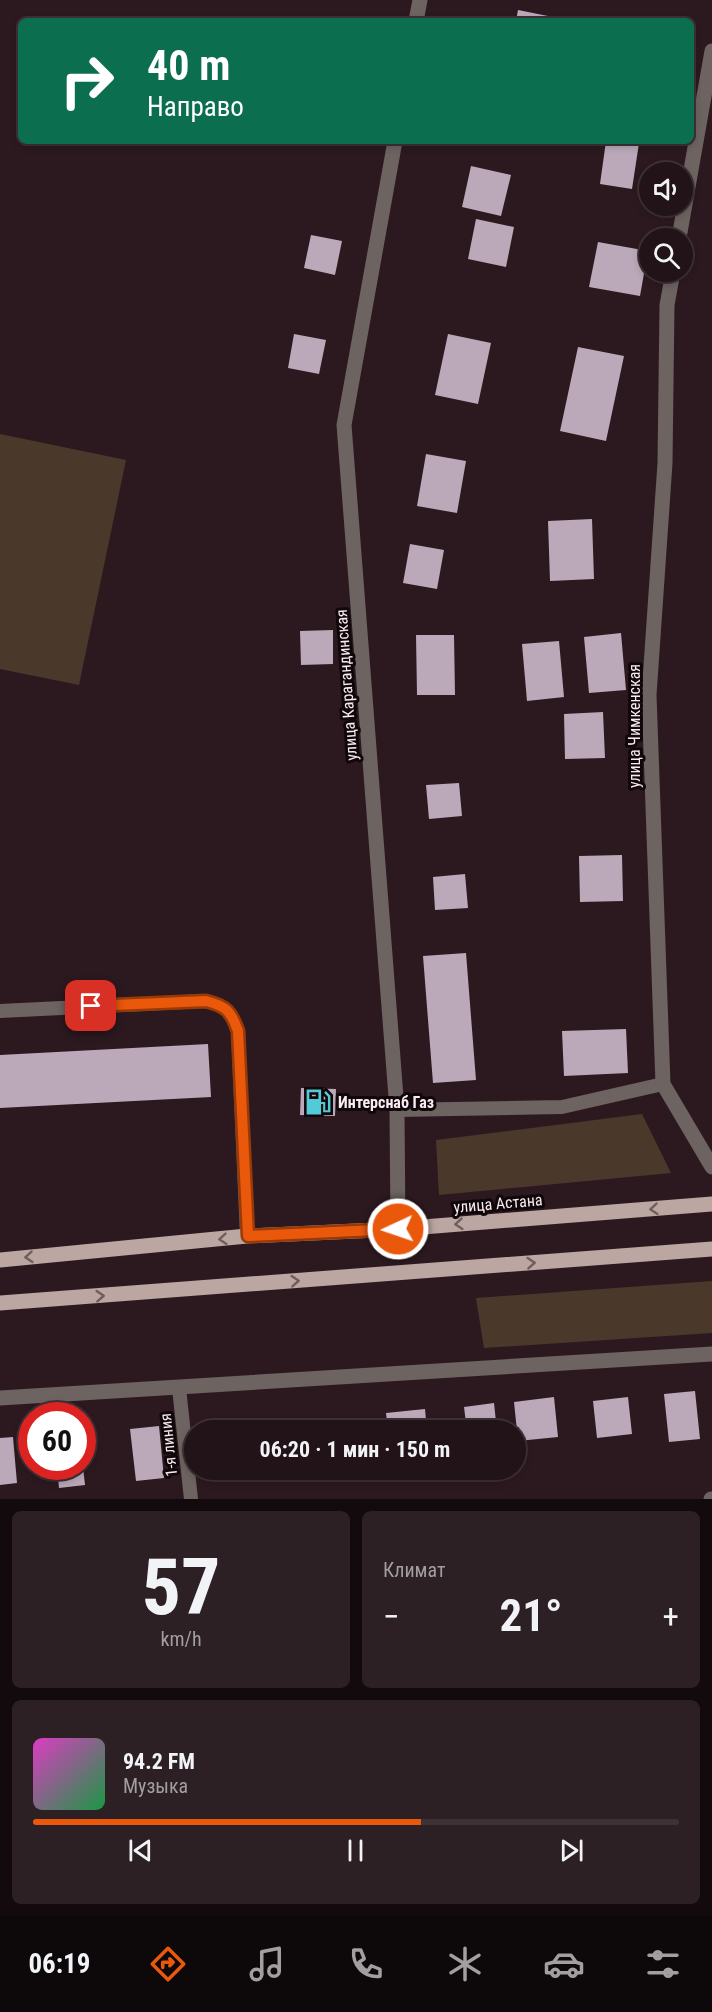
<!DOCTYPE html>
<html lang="ru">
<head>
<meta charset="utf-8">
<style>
	:root { --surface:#211317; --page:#2d2024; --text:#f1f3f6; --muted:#a29ea1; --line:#3e3236; --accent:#ea580c }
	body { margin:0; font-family:"Roboto Condensed",sans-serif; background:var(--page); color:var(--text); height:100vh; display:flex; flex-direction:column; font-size:22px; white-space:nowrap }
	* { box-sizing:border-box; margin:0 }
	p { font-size:20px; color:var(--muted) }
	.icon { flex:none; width:33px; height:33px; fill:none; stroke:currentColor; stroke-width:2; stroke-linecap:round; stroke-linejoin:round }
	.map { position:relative; height:1499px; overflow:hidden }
	.panel { display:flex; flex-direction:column; gap:12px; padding:12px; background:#120a0d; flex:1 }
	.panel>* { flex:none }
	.banner { position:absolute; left:18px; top:18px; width:676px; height:126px; border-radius:9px; box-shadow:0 3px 9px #0003,0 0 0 2px var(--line); background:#0b6e4f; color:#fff; overflow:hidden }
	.tools { position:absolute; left:639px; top:162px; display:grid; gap:12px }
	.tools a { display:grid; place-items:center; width:54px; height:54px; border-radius:50%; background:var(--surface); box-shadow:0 3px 9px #0003,0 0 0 2px var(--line); font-size:30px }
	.speed { position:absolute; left:18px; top:1402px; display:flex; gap:12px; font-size:30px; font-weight:700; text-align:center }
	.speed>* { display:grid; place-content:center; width:78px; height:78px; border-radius:50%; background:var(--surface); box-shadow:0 3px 9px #0003,0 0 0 2px var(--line); line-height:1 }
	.speed .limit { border:9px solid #d22; background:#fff; color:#111 }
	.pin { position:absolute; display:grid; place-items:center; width:51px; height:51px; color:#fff; margin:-26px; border-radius:12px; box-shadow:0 3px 9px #0006 }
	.me { position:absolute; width:66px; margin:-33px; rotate:267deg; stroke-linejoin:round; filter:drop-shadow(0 0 4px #0008) }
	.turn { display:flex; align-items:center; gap:21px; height:126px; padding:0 30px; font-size:27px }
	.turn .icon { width:78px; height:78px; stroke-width:2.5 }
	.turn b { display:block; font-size:42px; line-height:51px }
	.big { font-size:45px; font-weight:700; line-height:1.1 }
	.panel .widget { flex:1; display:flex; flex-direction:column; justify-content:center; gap:9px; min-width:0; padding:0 21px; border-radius:9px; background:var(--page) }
	.panel .dial { align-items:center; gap:0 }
	.dial b { font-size:78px; line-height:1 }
	.song { display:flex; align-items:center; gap:18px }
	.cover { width:72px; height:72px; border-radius:9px; background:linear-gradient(135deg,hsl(310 70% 55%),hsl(140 70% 35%)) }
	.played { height:6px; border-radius:3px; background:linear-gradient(90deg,var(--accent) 60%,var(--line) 60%) }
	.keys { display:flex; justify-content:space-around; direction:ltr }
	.heat { display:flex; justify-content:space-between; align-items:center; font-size:33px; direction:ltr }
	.panel .tiles { flex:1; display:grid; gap:12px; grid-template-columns:1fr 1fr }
	.widget:last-child { grid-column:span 2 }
	.trip { position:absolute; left:184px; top:1420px; width:342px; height:60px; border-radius:30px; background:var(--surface); box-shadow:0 3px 9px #0003,0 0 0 2px var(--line); font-weight:700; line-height:60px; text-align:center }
	.dock { display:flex; height:96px; justify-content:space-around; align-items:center; background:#0d0809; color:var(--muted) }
	.dock .icon { width:42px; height:42px }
	.dock .current { color:var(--accent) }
	.dock b { font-size:27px; color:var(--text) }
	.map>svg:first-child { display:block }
	.green { fill:#4a392a }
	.building { fill:#bba9ba }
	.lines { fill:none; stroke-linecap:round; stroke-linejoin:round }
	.service { stroke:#6d6361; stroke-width:14 }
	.minor { stroke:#6d6361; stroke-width:15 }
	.primary { stroke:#bca6a2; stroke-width:15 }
	.oneway { stroke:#6e5e5d }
	.route-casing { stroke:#983908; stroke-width:15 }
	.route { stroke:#ea580c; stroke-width:10 }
	.labels { text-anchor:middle; stroke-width:6; stroke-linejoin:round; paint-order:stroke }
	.street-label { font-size:16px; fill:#f9ebef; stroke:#0f0709 }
	.poi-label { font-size:16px; font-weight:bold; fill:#f9ebef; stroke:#0f0709; text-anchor:start }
</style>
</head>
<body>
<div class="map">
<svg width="712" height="1499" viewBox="0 0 712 1499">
	<rect width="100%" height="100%" fill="#2c191f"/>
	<!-- green -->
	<path class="green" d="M0,434L126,460L79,685L0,669Z
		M642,1114L671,1173L439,1195L436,1140Z
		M712,1281V1333L484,1348L476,1298Z"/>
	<!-- building -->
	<path class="building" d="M518,10L548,16L547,21H516Z
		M606,141L639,143L632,189L600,184Z
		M471,166L511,175L501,216L462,207Z
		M476,219L514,227L506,267L468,259Z
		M311,235L342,241L335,275L304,268Z
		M598,242L648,251L640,296L589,287Z
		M294,334L326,340L319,374L288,368Z
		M448,334L491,343L478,404L435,395Z
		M578,347L624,356L606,441L560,431Z
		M426,454L466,461L457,513L417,506Z
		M592,519L594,579L550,581L548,521Z
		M410,544L444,550L437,589L403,583Z
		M333,630V664L301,665L300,631Z
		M621,633L626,690L589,693L584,637Z
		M416,635H454L455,695H417Z
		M559,641L564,697L527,701L522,644Z
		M603,712L605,758L565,759L564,714Z
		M459,783L462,816L429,819L426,785Z
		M622,855L623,901L580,902L579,856Z
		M465,874L468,908L435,910L433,877Z
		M466,953L476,1080L433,1083L423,956Z
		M626,1029L628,1073L564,1076L562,1031Z
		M208,1044L211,1097L0,1108V1055Z
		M301,1088L336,1089L335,1116L300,1115Z
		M695,1391L700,1439L669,1442L664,1394Z
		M554,1397L558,1437L518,1441L514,1402Z
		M628,1397L632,1434L597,1438L593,1401Z
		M494,1403L497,1431H467L464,1407Z
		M425,1409L427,1431H388L386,1413Z
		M358,1419L359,1431H329L328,1422Z
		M287,1421L288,1431H259L258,1424Z
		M159,1426L164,1478L136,1481L130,1429Z
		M13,1437L17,1483L0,1485V1438Z
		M57,1467H83L85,1485L59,1488Z"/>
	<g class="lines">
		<!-- service -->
		<path class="service" d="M0,1011L205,1001C226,1006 231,1011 238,1031L247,1236
			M397,1110L562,1107L663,1084
			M179,1388L191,1499"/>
		<!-- minor -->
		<path class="minor" d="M416,21L420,0
			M395,141L344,425L397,1110L398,1229
			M679,238L712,51
			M673,272L667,305L665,463L649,695L663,1084L712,1167
			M0,1398L712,1354
			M711,1499H712"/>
		<!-- primary -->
		<path class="primary" d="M0,1260L247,1236L398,1229L712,1204
			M0,1303L712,1249"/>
	</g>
	<!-- one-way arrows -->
	<defs><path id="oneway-chevron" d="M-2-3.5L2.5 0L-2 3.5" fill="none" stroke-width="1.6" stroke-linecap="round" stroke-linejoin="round" transform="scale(1.5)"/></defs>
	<g class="oneway">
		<use href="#oneway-chevron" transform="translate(654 1209) rotate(175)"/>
		<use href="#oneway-chevron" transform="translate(459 1224) rotate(175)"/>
		<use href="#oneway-chevron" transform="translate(223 1239) rotate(175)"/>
		<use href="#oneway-chevron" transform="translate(29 1257) rotate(175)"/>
		<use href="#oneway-chevron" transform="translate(531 1263) rotate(-4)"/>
		<use href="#oneway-chevron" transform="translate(295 1281) rotate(-4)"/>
		<use href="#oneway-chevron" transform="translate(100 1296) rotate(-4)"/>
	</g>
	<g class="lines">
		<!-- route casing -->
		<g class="route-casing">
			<path id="route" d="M91,1006L206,1001C226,1006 231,1011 238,1031L248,1236L398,1229"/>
		</g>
		<!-- route -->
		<use href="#route" class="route"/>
	</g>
	<!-- icons -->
	<defs>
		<g id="fuel-bare" transform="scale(2.07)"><path d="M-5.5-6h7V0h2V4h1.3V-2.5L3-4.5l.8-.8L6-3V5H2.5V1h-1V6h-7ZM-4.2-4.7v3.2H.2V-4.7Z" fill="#52cbd9" stroke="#0f0709" stroke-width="2.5" paint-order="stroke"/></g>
	</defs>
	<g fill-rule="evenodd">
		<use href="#fuel-bare" x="318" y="1102"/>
	</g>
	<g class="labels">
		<!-- street labels -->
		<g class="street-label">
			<text transform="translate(346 685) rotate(-94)" y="6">улица Карагандинская</text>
			<text transform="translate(634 726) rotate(-90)" y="6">улица Чимкенская</text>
			<text transform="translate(498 1203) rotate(-5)" y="6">улица Астана</text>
			<text transform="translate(168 1445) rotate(-96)" y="6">1-я линия</text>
		</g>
		<!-- poi labels -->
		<g class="poi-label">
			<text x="338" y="1108">Интерснаб Газ</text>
		</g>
	</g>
</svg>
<div class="tools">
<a><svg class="icon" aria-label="sound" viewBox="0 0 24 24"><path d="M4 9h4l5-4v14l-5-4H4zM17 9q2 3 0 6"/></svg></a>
<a><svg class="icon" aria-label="search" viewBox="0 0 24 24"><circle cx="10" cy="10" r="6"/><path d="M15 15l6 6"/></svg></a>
</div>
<div class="speed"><div class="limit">60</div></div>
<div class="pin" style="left:91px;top:1006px;background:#d93025"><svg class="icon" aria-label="arrive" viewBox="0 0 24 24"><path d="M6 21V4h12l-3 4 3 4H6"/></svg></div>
<svg class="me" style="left:398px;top:1229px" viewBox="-20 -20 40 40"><circle r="17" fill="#ea580c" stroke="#fff" stroke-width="3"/><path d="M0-11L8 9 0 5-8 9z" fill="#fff"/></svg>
<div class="trip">06:20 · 1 мин · 150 m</div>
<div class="banner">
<div class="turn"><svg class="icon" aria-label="right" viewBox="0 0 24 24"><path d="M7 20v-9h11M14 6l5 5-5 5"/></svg><div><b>40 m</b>Направо</div></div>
</div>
</div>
<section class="panel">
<div class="tiles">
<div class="widget dial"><b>57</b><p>km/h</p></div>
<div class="widget"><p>Климат</p>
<div class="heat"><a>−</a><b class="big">21°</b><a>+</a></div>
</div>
<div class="widget">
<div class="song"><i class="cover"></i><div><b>94.2 FM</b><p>Музыка</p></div></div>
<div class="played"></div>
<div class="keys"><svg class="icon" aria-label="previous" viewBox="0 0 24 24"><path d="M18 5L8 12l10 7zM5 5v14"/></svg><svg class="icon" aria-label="pause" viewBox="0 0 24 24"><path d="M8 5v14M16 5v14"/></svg><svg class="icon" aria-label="next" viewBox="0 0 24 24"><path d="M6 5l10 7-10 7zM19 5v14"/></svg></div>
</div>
</div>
</section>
<nav class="dock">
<b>06:19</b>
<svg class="icon current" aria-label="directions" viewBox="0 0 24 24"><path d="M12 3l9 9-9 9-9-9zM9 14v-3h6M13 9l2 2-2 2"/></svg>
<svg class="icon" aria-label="music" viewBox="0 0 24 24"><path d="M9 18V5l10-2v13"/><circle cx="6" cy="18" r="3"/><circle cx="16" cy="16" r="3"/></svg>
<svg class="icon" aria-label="phone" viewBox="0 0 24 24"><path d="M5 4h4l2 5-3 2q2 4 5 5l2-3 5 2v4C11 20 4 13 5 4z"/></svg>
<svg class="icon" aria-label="climate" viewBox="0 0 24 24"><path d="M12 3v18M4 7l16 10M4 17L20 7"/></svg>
<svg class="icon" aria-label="car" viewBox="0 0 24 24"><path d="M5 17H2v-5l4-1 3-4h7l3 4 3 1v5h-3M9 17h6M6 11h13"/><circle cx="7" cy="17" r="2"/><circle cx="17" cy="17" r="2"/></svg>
<svg class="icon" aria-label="filters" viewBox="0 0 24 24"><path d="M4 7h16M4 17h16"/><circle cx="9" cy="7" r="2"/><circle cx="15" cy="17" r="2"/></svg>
</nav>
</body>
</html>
